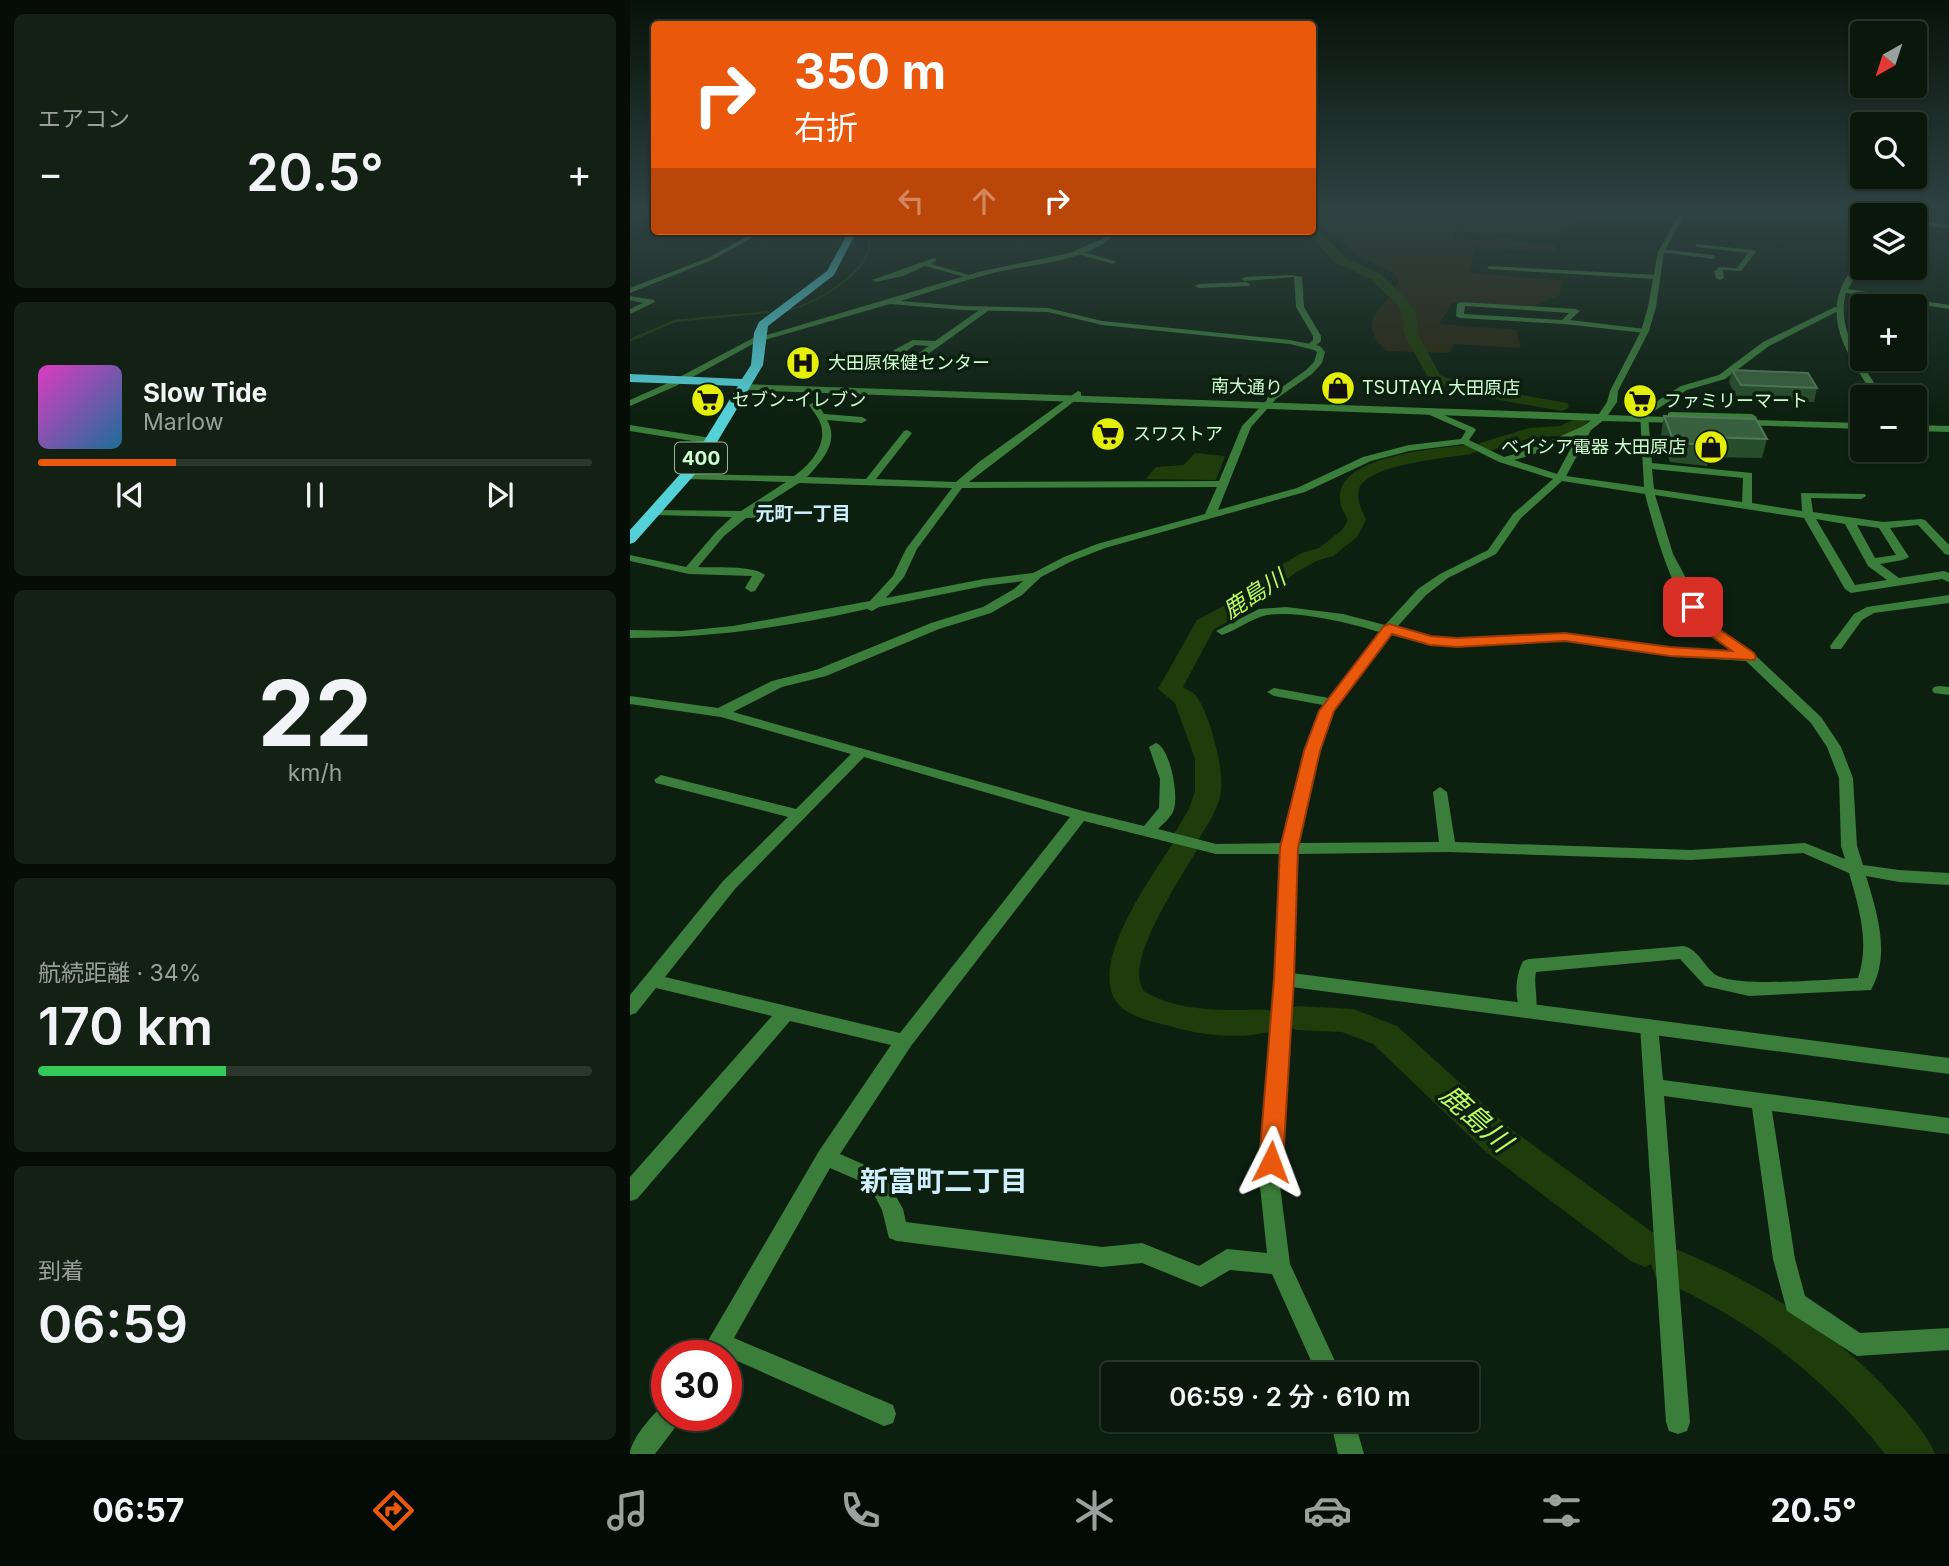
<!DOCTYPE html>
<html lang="ja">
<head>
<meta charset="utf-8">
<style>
	:root { --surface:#0a180c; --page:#132115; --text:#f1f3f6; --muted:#99a09d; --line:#2a372d; --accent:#ea580c }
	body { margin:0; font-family:Inter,"Noto Sans JP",sans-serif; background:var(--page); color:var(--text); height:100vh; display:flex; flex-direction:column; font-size:26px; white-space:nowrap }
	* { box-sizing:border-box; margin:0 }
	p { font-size:23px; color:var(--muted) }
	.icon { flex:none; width:38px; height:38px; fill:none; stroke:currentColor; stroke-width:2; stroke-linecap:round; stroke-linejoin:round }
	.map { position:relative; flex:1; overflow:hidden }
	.drawer { display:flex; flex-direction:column; gap:14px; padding:14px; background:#060d07; width:630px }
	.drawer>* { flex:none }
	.banner { position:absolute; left:21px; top:21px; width:665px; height:214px; border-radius:7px; box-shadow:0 2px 5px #0004,0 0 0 2px var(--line); background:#ea580c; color:#fff; overflow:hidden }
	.needle { width:46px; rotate:219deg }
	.tools { position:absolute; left:1220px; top:21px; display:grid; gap:14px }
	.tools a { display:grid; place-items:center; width:77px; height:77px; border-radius:7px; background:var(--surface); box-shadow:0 2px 5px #0004,0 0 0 2px var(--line); font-size:35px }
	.speed { position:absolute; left:21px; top:1340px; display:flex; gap:14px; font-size:35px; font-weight:700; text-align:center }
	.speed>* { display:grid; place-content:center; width:91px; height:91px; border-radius:50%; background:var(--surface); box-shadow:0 2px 5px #0004,0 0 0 2px var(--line); line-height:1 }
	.speed .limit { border:10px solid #d22; background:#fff; color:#111 }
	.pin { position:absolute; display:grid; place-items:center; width:60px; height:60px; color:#fff; margin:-30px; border-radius:14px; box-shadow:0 4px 10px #0006 }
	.me { position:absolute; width:77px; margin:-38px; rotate:3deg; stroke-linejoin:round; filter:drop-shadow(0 0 5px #0008) }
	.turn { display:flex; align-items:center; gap:24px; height:147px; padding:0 28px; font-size:32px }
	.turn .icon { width:91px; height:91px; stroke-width:2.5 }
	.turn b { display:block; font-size:49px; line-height:60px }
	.lanes { display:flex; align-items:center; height:66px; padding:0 28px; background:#0003; justify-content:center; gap:35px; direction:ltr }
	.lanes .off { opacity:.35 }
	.big { font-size:52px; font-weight:600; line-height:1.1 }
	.drawer .widget { flex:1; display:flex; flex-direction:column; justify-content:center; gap:10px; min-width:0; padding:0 24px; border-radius:10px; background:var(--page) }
	.drawer .dial { align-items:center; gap:0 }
	.dial b { font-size:91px; line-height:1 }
	.song { display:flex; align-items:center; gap:21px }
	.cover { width:84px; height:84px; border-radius:10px; background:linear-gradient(135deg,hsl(310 70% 55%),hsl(200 70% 35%)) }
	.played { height:7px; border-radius:4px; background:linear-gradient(90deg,var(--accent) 25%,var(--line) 25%) }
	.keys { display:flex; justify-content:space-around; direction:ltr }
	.heat { display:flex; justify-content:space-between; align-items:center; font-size:38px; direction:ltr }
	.charge { height:10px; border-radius:5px; background:linear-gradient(90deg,#34c759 34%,var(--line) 0) }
	.trip { position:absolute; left:471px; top:1362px; width:378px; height:70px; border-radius:7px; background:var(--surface); box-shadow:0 2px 5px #0004,0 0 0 2px var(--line); font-weight:600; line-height:70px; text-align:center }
	.tab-bar { display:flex; height:112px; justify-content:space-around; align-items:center; background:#040a05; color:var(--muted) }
	.tab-bar .icon { width:49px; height:49px }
	.tab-bar .active { color:var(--accent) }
	.tab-bar b { font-size:32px; color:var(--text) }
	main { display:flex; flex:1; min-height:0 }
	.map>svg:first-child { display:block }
	.green { fill:#2a2711 }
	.water { fill:#1f3c0b }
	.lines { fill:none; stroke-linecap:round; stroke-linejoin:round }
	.stream-far1 { stroke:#1f3c0b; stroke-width:2 }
	.stream { stroke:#1f3c0b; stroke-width:2.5 }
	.river { fill:#1f3c0b; fill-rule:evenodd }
	.minor { fill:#3b7d3a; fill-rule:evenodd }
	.tertiary { fill:#3b7d3a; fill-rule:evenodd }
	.trunk { fill:#53d1d7; fill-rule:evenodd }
	.wall { fill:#274d2c }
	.building { fill:#39603e; stroke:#507955; stroke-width:2 }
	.route { fill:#ea580c; stroke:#983908; stroke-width:2 }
	.labels { text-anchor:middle; stroke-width:7; stroke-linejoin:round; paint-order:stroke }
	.far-poi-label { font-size:18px; fill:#cefdd1; stroke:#0d2010; text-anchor:start }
	.far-street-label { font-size:18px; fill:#cefdd1; stroke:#0d2010 }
	.shield { fill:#0d2010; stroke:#94bb97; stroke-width:2 }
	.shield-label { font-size:19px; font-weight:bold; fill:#cefdd1 }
	.far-neighbourhood-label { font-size:19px; font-weight:bold; fill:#d0effd; stroke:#0d2010 }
	.water-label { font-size:23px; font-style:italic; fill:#bbfa60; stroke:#0d2010 }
	.near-water-label { font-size:28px; font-style:italic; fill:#bbfa60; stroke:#0d2010 }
	.near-neighbourhood-label { font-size:28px; font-weight:bold; fill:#d0effd; stroke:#0d2010 }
</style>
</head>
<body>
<main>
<section class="drawer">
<div class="widget"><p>エアコン</p>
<div class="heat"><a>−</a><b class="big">20.5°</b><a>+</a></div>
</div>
<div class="widget">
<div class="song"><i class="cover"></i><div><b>Slow Tide</b><p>Marlow</p></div></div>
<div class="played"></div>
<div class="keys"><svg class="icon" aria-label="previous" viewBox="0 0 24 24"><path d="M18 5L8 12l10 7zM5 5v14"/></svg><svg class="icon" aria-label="pause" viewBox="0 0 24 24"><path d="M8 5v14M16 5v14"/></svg><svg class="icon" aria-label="next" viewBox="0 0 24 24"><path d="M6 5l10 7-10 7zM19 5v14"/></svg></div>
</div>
<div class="widget dial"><b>22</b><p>km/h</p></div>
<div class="widget"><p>航続距離 · 34%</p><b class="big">170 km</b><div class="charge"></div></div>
<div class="widget"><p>到着</p><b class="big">06:59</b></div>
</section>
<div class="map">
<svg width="1319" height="1454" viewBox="0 0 1319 1454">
	<rect width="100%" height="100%" fill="#0d2010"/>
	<!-- green -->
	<path class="green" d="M682,209H980C965,223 941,219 927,237L824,231V239L925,244L927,253L845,247L840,273L931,280L930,295L905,306L822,303L809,324L886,330L891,348L824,344L819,353L756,351C721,315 760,310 769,280L764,273L729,257L707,238L683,225Z"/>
	<!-- water -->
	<path class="water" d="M565,453L595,456L586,480L516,479L526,467L554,465Z"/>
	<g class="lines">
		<!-- stream-far1 -->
		<path class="stream-far1" d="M155,311C182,305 220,283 235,259C240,250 240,241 241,231
			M87,317L139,312"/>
		<!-- stream -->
		<path class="stream" d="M0,340L45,321L105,315"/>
		<!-- river -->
		<path class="river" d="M682,228L694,234L715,258L749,273L776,298L786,313L788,334L810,375L835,385L937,403L939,406L937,409L931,411L832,393L800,381L774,334L772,313L767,304L740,279L703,261L676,231H682Z
			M950,417L958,422L939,435L901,438L856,452L849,450L841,454C817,458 738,464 729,489C726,500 732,510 736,520L727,537L703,556L686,561L665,573L615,613L584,629L553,687C557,690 563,692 566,696C580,714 594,769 591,791C589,808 577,826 568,840L560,843L567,850C552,876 492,964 514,991C540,1008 577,1010 607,1010C621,1010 633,1008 646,1012L651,1021L646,1030C613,1040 573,1036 540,1026C524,1022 503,1018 491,1007C452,971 522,877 543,843L551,841L544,834L559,809L565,791V759L545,703L528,689L567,620L599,603L651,565L672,553L689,548L712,530L718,520C715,514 710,507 710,500C706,454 810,449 841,444L848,446L850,443L899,428L930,426Z
			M667,1006L723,1009L767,1026L881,1129L1029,1237L1034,1249L1040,1247C1125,1280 1199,1327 1261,1394C1278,1413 1295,1431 1305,1454H1255C1194,1376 1117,1317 1026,1278L1021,1264L1015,1267L1001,1261L855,1151L743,1044L712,1032L667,1030L656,1027L651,1018L656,1009Z"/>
		<!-- minor -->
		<path class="minor" d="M127,231H135L82,260L0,293V288L78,258Z
			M1065,244L1123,250L1126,252L1111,271L1093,270L1094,278L1090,280L1086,278L1084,272L1089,267L1107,268L1118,253L1067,247Z
			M1032,249L1083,255L1086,257L1083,259L1030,252Z
			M446,250L485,261L486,262L483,264L444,253Z
			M304,258L307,260L301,264L346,277L342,279L295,266L273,276L246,282L242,280Z
			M859,266L1026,275L1030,277L1026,279L857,269Z
			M661,275L672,277L674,307L691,336V341L684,347L677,345L683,340V336L666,307L664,277L615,281L611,279L615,277Z
			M616,282L620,284L619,286L569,288L565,286L569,284Z
			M0,296L24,300L25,302L0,314V309L13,303L0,300Z
			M831,302L946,309L950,311L940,320L1015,329L1019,331L1015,333L934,324L830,318L826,316L827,304ZM835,306L939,313L932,320L834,314Z
			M355,306L362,308L287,362L264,356V350L283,340L305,341ZM285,345L299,346L283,357L272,354Z
			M1205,307L1212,309L1139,346L1095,379L1057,390L1018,415L1022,463L1122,473V503L1172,511L1171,493L1235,494L1236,496L1231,499L1181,498L1183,512L1253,522L1291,519L1295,520L1319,545V555L1315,554L1288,525L1260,528L1279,557L1273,560L1250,564L1269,578L1314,571L1319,573V582L1312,579L1221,593L1215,589L1174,518L1025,495L1043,554L1080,623L1124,654L1191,717L1211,747L1223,778L1227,846L1233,865L1269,870L1319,873V885L1269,882L1236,876C1247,913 1261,954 1241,990L1119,996L1075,986L1050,959L906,972C903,986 910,1003 904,1015L898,1017L892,1015C884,999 885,977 893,961L899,959L1054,946C1069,950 1074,967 1086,975C1107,988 1200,979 1228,978C1240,943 1229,908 1219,873L1173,853L1061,860L818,852L667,854L663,979L650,1186L660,1264L711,1374H687L642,1274L600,1270L571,1287L512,1263L472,1267L267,1241L259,1238L252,1210L239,1185L200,1168L104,1338L263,1405L266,1414L263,1423L254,1426L96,1356H69L189,1151L261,1045L160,1021L7,1199L0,1201V1177L142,1016L26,988L6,1013L0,1015V995L93,881L158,817L26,783L24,780L31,775L166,809L221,754L91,717L0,704V696L88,708L142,681L186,670L301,623L353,607L384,589L393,581L354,586L249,607L242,611L237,609C157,627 82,638 0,638V630L52,631L103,626L240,601L263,576L276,549L322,488L169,483L125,511L147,513V517L116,518L94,536L68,567C85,568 123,565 135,575L125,591L121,592L115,588L122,576L59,574L0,561V555L56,567L87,531L102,517L25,515L21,514V510L111,511L156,482L57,479L53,478V474L164,476C180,465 197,445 191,425C189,418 183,411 179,405L184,402L187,403L194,414L232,417L237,420L232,423L197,420C210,442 191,462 177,477L236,479L274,431L277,430L282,433L246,479L326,482L349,462L448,391L451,392V396L339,482L589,481L612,426L640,397L645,400L621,427L588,510L667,488L733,457L779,445L831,439L836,431L795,413V409L798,408L844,428L846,430L839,440L874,457C900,450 925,439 949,428C958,424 964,416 974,416V420L961,430L936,476L1014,487L1010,412L1051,386L1089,375L1133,342ZM948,435L927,474L884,460L902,455ZM833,444L869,462L923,479L883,514L858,550L810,574L788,589L755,625L713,614L656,607L629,609L586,631L592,635C607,630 622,618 637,615C669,610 719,623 750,632L699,698L644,688L637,692L644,696L693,705L675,751L652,843L586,844L528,829C533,824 540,818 543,812C550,798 540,747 526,743L519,747L530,779L529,808L514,826L453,811L103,712L152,687L196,676L309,629L361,613L392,595L411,577L442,561L475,548L675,492L741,461L779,451ZM1022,469L1113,478L1112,502L1024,489ZM932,481L1015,494C1026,536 1041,590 1069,626C1078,636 1093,644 1104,652L1039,648L935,633L827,638L800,637L766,628L796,595L818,578L866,554L891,518ZM587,487L575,514L467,544L434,557L403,573L354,579L256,598L274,577L287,549L332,488ZM1186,519L1215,524L1238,566L1257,580L1225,585ZM1227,525L1249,528L1266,555L1245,558ZM761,635L800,645L827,646L935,641L1039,656L1116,661L1181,723L1197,747L1209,778L1211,846L1215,859L1175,843L1061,850L825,842L817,792L810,787L803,792L809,842L668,843L689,751L703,711ZM234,757L440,817L270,1033L35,977L105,889ZM454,821L586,854H651L645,979L630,1186L637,1253L597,1249L569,1266L512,1243L472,1247L276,1222L273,1209L253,1173L210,1154L281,1046Z
			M125,337L132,339L46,386L0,406V400L40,382Z
			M0,425L81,438L86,441L81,444L0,431Z
			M1319,595V603L1244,613L1232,620L1211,649H1201L1200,646L1224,614L1237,607Z
			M1309,686L1319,687V695L1304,693L1302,690L1304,687Z
			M1019,1019L1026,1021L1028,1026L1033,1080L1319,1118V1134L1142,1111L1165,1259L1175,1296L1230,1333L1319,1328V1350L1227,1356L1157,1311L1143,1259L1122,1108L1034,1096L1060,1422L1057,1431L1048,1434L1039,1431L1036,1422L1010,1026L1012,1021Z
			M37,1404V1416H50L47,1425L25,1454H0C0,1441 24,1410 37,1404Z
			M700,1419H724L734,1454H708Z"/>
		<!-- tertiary -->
		<path class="tertiary" d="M1052,209H1058L1034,252L1026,307L1019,331L988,391L987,402L978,415L1038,417V413L1041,412L1122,414L1127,417L1123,420L1232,423V429L1111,425L1106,422L1110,419L1055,418V422L1052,423L971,421L114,390L110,387L114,384L969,414L977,402L980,391L1011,331L1018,307L1028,252Z
			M1208,209H1225L1251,215H1238Z
			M1259,209H1266L1261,215H1255Z
			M1284,219L1319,225V229L1284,223Z
			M482,231H489C456,264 402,263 359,274C329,282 300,292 271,301L333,306L418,308L472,321L660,340L690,346L695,352L692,363L682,374L640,403L637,402V398L676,370L684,362L687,352L684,350L660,344L472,325L418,312L333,310L260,304L131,341L124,339L352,271L440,253L472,239Z
			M1232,256V264L1218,289L1319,305V309L1216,293C1205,331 1235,367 1253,397H1245C1221,360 1191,321 1216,278C1221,270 1225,261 1232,256Z
			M1284,425L1319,426V432L1284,431Z
			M654,972L1319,1058V1074L654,986L648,984L645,979L648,974Z"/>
		<!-- trunk -->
		<path class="trunk" d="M219,231H227L204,275L138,326L133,365L74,464L5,542L0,544V530L61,462L108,386L0,382V374L112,379L121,365L124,333L129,322L197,271Z"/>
	</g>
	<!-- wall -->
	<path class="wall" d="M1102,370L1187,388L1184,402L1108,399L1099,383Z
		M1034,416L1137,439L1132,458L1079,457L1077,466L1040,462L1031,435Z"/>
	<!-- building -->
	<path class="building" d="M1102,370L1178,373L1187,388L1111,385Z
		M1034,416L1126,419L1137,439L1075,437L1081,446L1044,442Z"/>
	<!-- sky -->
	<linearGradient id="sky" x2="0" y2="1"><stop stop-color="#071209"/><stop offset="0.51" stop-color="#2f4242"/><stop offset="1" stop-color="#2f4242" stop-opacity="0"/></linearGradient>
	<rect width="1319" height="413" fill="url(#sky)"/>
	<!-- route -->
	<path class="route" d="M1063,603L1068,604L1080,623L1124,653L1126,657L1124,660L1040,656L935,641L827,647L800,645L762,634L704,711L690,751L668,848L664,979L653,1162L649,1169L641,1172L633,1169L629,1162L644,979L650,848L674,751L689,711L754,626L759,624L801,636L827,638L935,633L1040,647L1102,651L1070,628L1057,607Z"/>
	<!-- icons -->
	<defs>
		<g id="hospital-disc" transform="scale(1.75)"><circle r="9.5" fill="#e4ef08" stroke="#0d2010"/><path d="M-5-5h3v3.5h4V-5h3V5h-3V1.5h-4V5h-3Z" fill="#111"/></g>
		<g id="shop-disc" transform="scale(1.75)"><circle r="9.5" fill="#e4ef08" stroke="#0d2010"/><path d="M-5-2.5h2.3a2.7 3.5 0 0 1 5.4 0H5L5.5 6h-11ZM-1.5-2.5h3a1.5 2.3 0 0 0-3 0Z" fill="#111"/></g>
		<g id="supermarket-disc" transform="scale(1.75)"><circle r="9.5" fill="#e4ef08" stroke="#0d2010"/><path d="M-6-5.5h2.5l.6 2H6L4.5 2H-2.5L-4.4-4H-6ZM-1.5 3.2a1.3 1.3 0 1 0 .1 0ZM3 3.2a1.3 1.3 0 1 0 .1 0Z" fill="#111"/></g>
	</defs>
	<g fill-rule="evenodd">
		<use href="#hospital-disc" x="173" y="363"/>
		<use href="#shop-disc" x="708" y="388"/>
		<use href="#supermarket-disc" x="78" y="400"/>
		<use href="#supermarket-disc" x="1010" y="401"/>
		<use href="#supermarket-disc" x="478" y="434"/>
		<use href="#shop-disc" x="1081" y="447"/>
	</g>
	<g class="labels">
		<!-- far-poi labels -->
		<g class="far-poi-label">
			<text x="198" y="369">大田原保健センター</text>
			<text x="732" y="394">TSUTAYA 大田原店</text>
			<text x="102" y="406">セブン-イレブン</text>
			<text x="1034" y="407">ファミリーマート</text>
			<text x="503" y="440">スワストア</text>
			<text x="1056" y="453" text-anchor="end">ベイシア電器 大田原店</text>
		</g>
		<!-- far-street labels -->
		<g class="far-street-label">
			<text transform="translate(617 387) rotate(2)" y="6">南大通り</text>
		</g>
		<!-- shield labels -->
		<rect class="shield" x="45" y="442.5" width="52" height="31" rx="5"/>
		<g class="shield-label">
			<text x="71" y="465">400</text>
		</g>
		<!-- far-neighbourhood labels -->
		<g class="far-neighbourhood-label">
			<text x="173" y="520">元町一丁目</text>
		</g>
		<!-- water labels -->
		<g class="water-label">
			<text transform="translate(624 594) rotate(-33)" y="8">鹿島川</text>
		</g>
		<!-- near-water labels -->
		<g class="near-water-label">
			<text transform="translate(846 1118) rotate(42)" y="10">鹿島川</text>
		</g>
		<!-- near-neighbourhood labels -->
		<g class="near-neighbourhood-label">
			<text x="314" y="1191">新富町二丁目</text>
		</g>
	</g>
</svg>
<div class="tools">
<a><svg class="needle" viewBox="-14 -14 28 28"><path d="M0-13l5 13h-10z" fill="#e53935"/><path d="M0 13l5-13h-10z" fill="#99a09d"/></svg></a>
<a><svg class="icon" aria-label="search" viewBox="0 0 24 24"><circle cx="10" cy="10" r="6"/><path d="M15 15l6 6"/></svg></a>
<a><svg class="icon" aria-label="layers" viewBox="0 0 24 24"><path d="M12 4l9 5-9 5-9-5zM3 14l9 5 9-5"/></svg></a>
<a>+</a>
<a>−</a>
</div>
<div class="speed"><div class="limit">30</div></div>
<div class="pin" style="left:1063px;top:607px;background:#d93025"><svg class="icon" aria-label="arrive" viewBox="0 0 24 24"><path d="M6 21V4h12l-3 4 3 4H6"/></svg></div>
<svg class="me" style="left:641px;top:1162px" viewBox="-20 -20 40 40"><path d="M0-17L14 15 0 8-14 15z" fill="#ea580c" stroke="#fff" stroke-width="4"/></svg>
<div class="trip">06:59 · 2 分 · 610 m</div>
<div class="banner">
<div class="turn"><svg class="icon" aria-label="right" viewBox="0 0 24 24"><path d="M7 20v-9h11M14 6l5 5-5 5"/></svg><div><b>350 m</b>右折</div></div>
<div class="lanes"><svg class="icon off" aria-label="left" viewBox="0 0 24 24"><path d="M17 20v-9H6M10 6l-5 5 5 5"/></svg><svg class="icon off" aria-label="ahead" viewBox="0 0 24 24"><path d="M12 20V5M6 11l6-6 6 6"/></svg><svg class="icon" aria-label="right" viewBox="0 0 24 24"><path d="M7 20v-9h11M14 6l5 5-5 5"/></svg></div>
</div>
</div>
</main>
<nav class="tab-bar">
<b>06:57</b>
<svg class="icon active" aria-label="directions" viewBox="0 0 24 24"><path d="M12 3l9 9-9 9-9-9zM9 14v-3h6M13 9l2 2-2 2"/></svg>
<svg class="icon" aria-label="music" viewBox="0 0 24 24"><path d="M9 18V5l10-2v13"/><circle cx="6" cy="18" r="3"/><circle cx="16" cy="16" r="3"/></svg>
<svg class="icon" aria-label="phone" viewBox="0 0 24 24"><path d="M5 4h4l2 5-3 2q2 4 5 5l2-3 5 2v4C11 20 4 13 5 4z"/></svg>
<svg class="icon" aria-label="climate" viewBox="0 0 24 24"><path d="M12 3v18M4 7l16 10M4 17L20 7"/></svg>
<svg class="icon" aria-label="car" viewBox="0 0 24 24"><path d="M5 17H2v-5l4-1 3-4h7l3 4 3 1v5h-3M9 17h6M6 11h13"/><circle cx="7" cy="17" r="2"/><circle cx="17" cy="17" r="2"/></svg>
<svg class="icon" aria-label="filters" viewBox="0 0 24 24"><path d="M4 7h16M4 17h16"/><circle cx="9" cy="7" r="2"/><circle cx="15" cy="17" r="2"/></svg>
<b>20.5°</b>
</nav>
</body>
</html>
